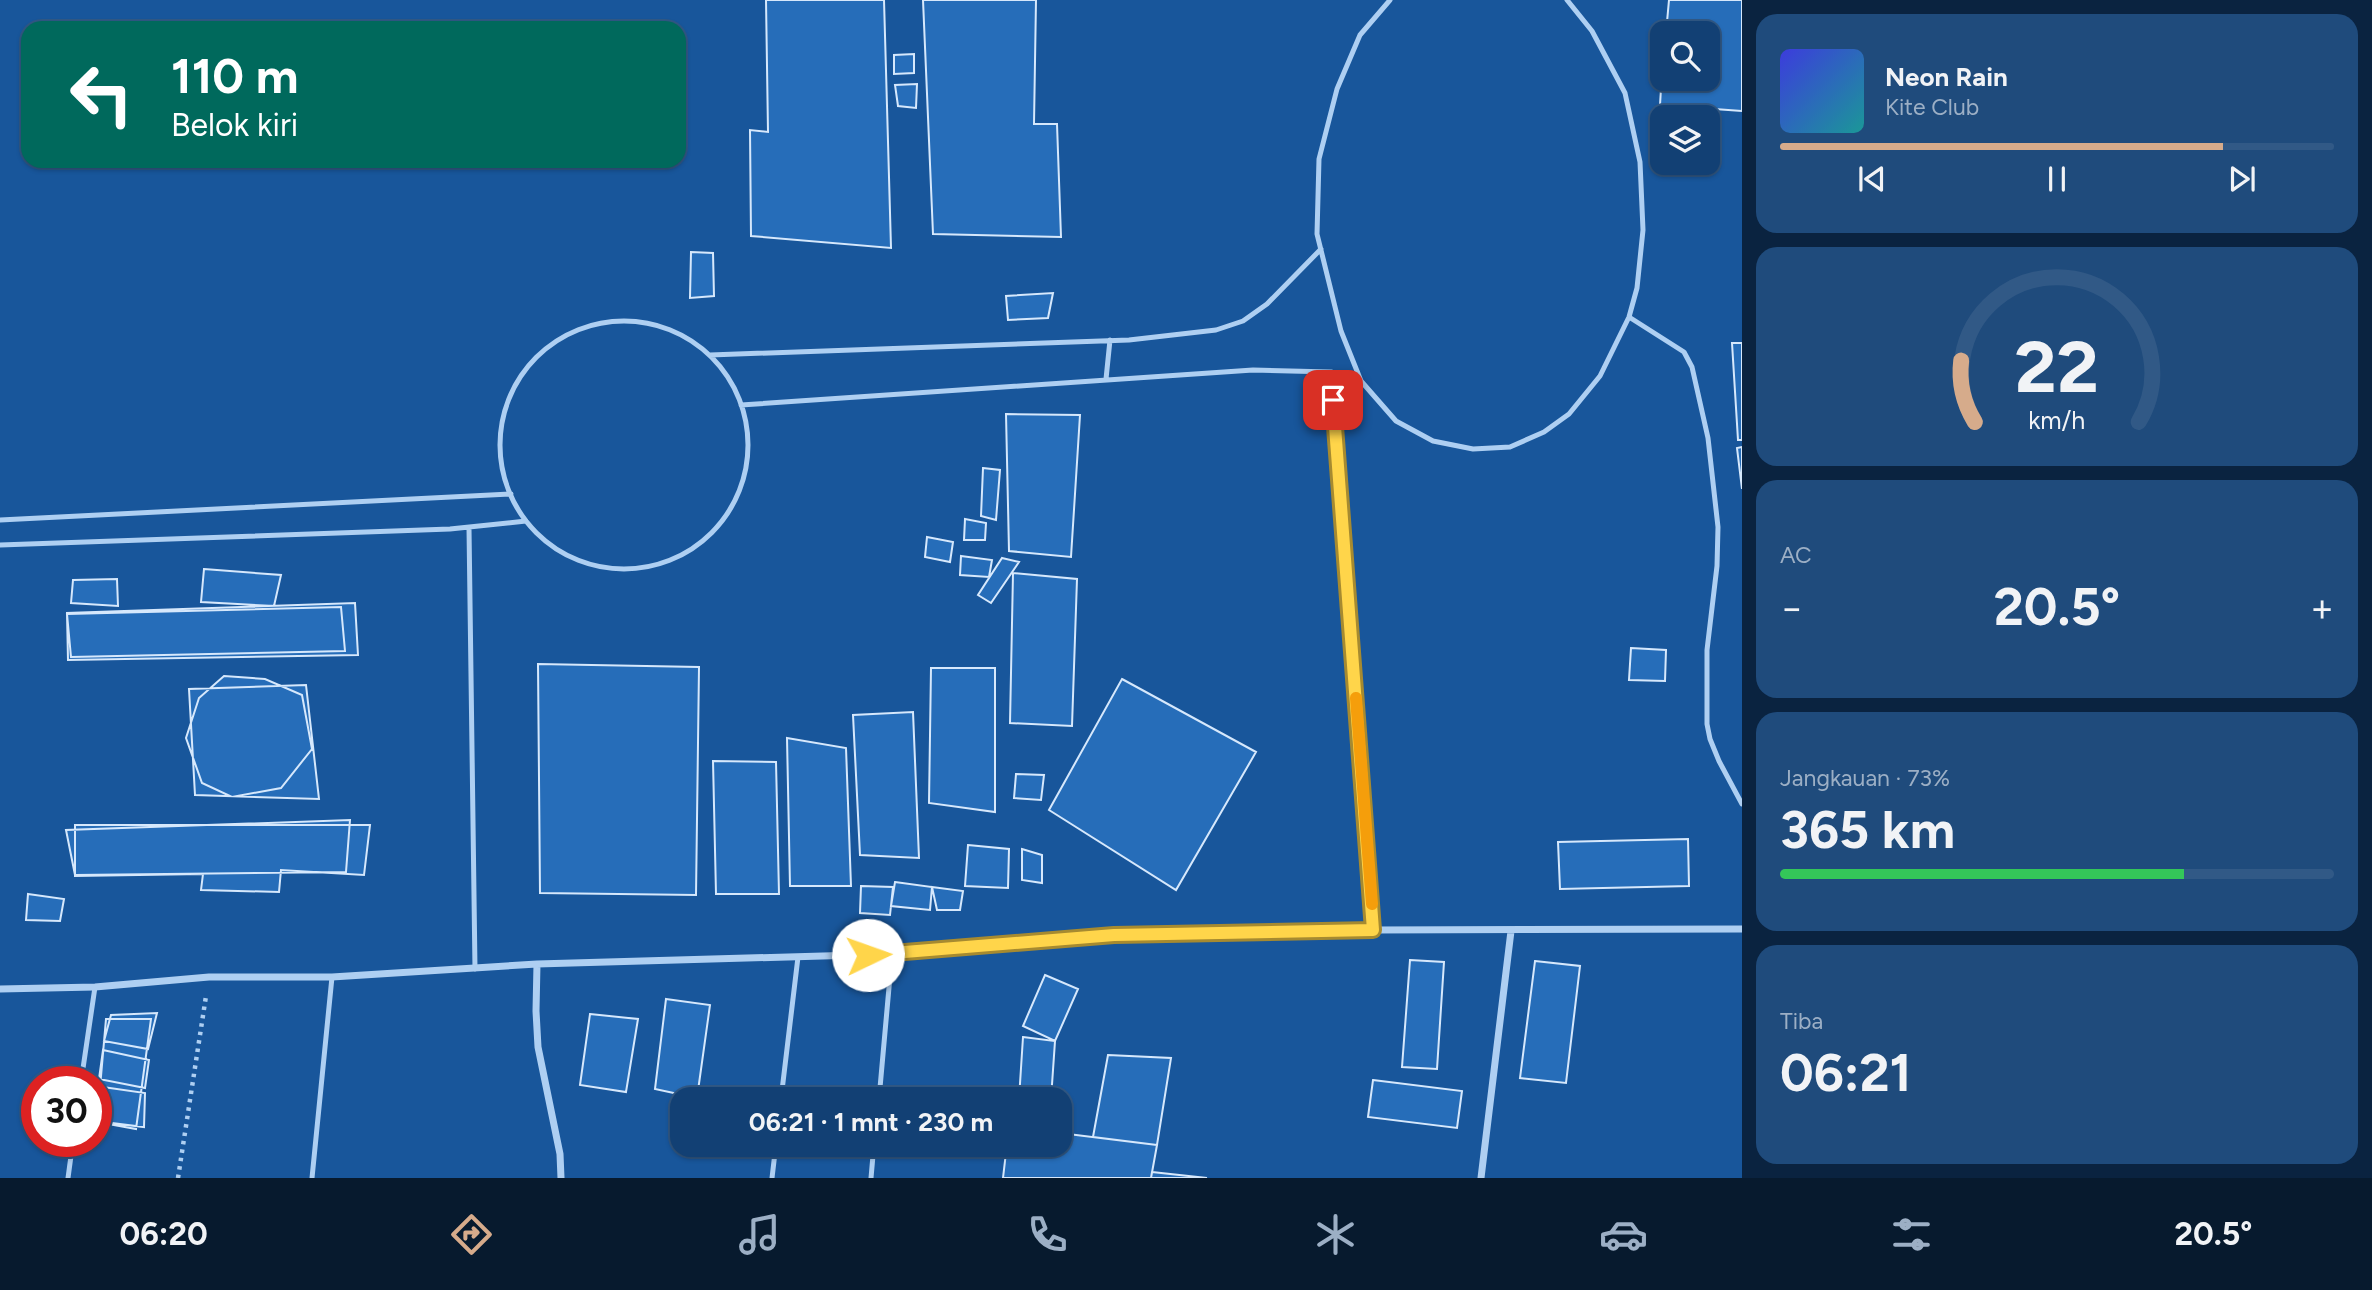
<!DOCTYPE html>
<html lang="id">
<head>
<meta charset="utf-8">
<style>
	:root { --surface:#124074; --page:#1f4b7c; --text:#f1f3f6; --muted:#9cafc5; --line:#315986; --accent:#d6ab8b }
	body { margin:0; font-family:Figtree,sans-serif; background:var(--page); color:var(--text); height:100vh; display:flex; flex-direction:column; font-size:26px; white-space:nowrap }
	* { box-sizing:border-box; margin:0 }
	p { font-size:23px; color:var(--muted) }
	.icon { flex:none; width:38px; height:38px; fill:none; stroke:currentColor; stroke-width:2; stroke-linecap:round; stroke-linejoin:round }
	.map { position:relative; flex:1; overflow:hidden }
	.drawer { display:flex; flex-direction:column; gap:14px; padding:14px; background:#0a2340; width:630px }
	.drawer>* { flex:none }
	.hud { position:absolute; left:21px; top:21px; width:665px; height:147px; border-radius:21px; box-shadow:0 2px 5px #0004,0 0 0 2px var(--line); background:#00695c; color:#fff; overflow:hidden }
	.fabs { position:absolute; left:1650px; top:21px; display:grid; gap:14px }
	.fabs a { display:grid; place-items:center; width:70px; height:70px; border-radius:14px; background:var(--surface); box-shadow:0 2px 5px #0004,0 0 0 2px var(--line); font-size:35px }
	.speed { position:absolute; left:21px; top:1066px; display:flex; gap:14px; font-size:35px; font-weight:700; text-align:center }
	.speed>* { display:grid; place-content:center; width:91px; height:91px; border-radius:50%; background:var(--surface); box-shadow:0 2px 5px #0004,0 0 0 2px var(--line); line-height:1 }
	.speed .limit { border:10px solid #d22; background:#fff; color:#111 }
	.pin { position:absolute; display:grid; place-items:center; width:60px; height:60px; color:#fff; margin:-30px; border-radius:14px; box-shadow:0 4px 10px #0006 }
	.me { position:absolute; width:77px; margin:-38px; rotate:87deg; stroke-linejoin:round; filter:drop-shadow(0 0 5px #0008) }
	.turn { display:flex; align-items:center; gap:24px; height:147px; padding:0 35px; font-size:32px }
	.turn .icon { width:91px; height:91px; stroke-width:2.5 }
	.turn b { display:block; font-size:49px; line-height:60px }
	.big { font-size:52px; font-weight:700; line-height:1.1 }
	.drawer .card { flex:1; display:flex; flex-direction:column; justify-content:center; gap:10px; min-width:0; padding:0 24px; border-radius:21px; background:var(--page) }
	.drawer .dial { align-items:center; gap:0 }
	.dial svg { height:182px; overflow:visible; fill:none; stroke:var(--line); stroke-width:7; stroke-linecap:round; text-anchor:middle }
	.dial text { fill:var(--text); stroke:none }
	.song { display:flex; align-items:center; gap:21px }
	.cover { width:84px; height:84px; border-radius:10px; background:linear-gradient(135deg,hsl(240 70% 55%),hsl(180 70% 35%)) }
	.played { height:7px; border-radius:4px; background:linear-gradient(90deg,var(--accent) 80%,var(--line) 80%) }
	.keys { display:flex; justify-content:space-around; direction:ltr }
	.heat { display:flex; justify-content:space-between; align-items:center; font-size:38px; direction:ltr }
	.charge { height:10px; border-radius:5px; background:linear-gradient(90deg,#34c759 73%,var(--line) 0) }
	.trip { position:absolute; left:670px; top:1087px; width:402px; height:70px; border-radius:21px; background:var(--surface); box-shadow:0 2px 5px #0004,0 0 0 2px var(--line); font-weight:700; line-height:70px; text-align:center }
	.menu { display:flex; height:112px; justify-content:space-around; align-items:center; background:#071a2e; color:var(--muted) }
	.menu .icon { width:49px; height:49px }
	.menu .selected { color:var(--accent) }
	.menu b { font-size:32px; color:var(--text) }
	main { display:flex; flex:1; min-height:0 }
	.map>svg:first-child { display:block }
	.building { fill:#266db9; stroke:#d6e8fc; stroke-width:2 }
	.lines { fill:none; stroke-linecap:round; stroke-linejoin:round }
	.path { stroke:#aecff2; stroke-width:4.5; stroke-dasharray:3.5 5; stroke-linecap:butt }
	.service { stroke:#aecff2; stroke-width:5 }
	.minor { stroke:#aecff2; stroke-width:7 }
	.route-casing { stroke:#a68a30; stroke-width:18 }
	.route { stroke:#ffd54a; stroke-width:12 }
	.slow { stroke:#f59e0b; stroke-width:12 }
</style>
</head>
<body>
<main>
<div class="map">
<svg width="1742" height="1178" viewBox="0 0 1742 1178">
	<rect width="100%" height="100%" fill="#18569b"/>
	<!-- building -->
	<path class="building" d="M766,0H884L891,248L751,236L750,130L768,132Z
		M923,0H1036L1034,124H1057L1061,237L933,234Z
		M1669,0H1742V111L1660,105L1662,72V79H1708V33H1666Z
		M914,54V73L894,74V55Z
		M917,84L916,108L898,106L895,85Z
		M691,252L713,253L714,296L690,298Z
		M1053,293L1048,318L1008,320L1006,296Z
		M1732,343H1742V440H1738Z
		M1006,414L1080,415L1071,557L1009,551Z
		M1742,447V489L1737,448Z
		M983,468L1000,470L996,520L981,516Z
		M965,519L986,523L985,540H964Z
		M927,537L953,542L950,562L925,557Z
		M961,556L992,560L989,577L960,575Z
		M1002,558L1019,562L991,603L978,595Z
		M204,569L281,575L274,606L201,602Z
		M1013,573L1077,579L1072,726L1010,723Z
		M117,579L118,606L71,603L73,580Z
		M355,603L358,655L68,660L67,613Z
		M341,607L345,651L71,657L67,614Z
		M1631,648L1666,650L1665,681L1629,680Z
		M538,664L699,667L696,895L540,893Z
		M931,668H995V812L929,803Z
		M224,676L265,679L302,695L312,749L281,788L232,797L202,783L186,738L199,698Z
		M1122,679L1256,752L1176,890L1049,810Z
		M306,685L319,799L195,795L189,689Z
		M913,712L919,858L860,855L853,715Z
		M787,738L846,748L851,886H790Z
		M713,761L776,762L779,894H716Z
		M1016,774L1044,775L1041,800L1014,798Z
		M350,820L346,872L75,875L66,830Z
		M75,825H370L364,875L281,870L279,892L201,890L203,874L75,876Z
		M1688,839L1689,886L1560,889L1558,842Z
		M968,845L1009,849L1008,888L965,886Z
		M1022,849L1042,855V883L1022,880Z
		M895,882L932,887L930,910L891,906Z
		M861,886L893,887L890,915L860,913Z
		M932,887L963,891L960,910H937Z
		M28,894L64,899L60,921L26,920Z
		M1410,960L1444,962L1437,1069L1402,1067Z
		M1535,961L1580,966L1566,1083L1520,1078Z
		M1045,975L1078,989L1055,1041L1023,1026Z
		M666,999L710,1005L697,1098L655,1089Z
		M157,1013L148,1049L104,1041L111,1015Z
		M590,1014L638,1019L626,1092L580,1085Z
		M106,1019H151L136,1129L97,1122Z
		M1023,1037L1055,1041L1051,1099H1019Z
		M103,1050L149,1060L145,1088L99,1079Z
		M1108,1055L1171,1058L1157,1145L1093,1137Z
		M1373,1080L1462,1091L1457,1128L1368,1117Z
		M96,1086L145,1093L144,1127L96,1121Z
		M1060,1133L1157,1145L1151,1178H1003L1007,1144H1060Z
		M1152,1172L1207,1178H1151Z"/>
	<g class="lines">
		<!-- path -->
		<path class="path" d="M178,1178L206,996"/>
		<!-- service -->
		<path class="service" d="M1390,0L1360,35L1337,89L1319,159L1317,234L1341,331L1361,381L1396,421L1433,441L1473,449L1510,447L1544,432L1569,414L1600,376L1629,317L1637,288L1643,230L1640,162L1625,93L1592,31L1567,0
			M1629,317L1684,352L1692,367L1708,438L1718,527L1717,566L1707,650V724L1710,739L1719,761L1742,804
			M500 445a124 124 0 1 1 248 0a124 124 0 1 1-248 0Z
			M710,355L1129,340L1216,330L1243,321L1267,304L1321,249
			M1331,372L1373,930
			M1106,379L1110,340
			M741,405L1253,370L1331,372L1361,381
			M0,520L511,494
			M469,528L475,969
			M0,545L450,529L526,521
			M81,1082L95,987
			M781,1099L798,957
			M879,1099L892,954
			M68,1178L73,1141
			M312,1178L332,977
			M772,1178L776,1144
			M871,1178L874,1144"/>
		<!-- minor -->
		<path class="minor" d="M537,964L536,1011L538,1047L560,1154L561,1178
			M0,989L95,987L209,977H332L537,964L892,954L1114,935L1373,930L1742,929
			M1481,1178L1511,931"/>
	</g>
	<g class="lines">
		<!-- route casing -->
		<g class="route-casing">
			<path id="route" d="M868,955L1114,935L1373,930L1333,400"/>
		</g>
		<!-- route -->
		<use href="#route" class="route"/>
		<!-- slow -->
		<path class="slow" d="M1356,698L1372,904"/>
	</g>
</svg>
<div class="fabs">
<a><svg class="icon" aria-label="search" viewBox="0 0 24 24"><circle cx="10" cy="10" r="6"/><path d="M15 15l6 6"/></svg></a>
<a><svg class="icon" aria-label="layers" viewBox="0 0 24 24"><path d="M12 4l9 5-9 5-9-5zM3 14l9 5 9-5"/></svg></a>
</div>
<div class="speed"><div class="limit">30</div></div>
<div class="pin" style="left:1333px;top:400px;background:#d93025"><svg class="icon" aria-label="arrive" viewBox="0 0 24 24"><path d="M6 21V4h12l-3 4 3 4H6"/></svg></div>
<svg class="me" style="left:868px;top:955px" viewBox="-20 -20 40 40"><circle r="19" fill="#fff"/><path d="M0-13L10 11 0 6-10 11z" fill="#ffd54a"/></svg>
<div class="trip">06:21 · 1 mnt · 230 m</div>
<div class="hud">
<div class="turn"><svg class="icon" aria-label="left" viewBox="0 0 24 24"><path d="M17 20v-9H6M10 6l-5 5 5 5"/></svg><div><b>110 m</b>Belok kiri</div></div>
</div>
</div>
<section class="drawer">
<div class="card">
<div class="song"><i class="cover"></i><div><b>Neon Rain</b><p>Kite Club</p></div></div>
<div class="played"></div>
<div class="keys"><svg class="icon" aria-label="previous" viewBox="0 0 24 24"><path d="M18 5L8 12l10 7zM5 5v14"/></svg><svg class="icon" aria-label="pause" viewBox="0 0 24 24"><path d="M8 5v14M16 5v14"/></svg><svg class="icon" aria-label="next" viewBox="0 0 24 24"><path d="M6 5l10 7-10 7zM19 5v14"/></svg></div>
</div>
<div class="card dial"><svg viewBox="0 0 100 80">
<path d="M14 69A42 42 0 1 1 86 69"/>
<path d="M14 69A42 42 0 0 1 8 42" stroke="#d6ab8b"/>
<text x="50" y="56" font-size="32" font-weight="700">22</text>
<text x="50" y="72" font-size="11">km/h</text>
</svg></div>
<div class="card"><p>AC</p>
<div class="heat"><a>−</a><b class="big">20.5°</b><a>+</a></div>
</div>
<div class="card"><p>Jangkauan · 73%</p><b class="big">365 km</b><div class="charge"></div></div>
<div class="card"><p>Tiba</p><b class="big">06:21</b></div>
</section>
</main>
<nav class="menu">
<b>06:20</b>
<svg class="icon selected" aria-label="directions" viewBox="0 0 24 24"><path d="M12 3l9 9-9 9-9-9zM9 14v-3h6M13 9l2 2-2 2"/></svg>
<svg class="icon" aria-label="music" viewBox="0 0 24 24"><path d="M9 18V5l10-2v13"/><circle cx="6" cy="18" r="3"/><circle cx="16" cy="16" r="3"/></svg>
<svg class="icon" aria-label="phone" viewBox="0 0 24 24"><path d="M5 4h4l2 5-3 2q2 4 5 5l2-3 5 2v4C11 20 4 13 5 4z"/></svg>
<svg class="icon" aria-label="climate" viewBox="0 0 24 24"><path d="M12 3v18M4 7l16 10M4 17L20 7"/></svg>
<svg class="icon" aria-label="car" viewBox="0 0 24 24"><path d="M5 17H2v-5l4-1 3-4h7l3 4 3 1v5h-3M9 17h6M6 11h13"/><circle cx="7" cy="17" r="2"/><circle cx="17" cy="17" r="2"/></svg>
<svg class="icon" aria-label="filters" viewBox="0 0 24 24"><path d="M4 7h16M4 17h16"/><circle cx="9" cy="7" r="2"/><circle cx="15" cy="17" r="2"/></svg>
<b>20.5°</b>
</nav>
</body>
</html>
